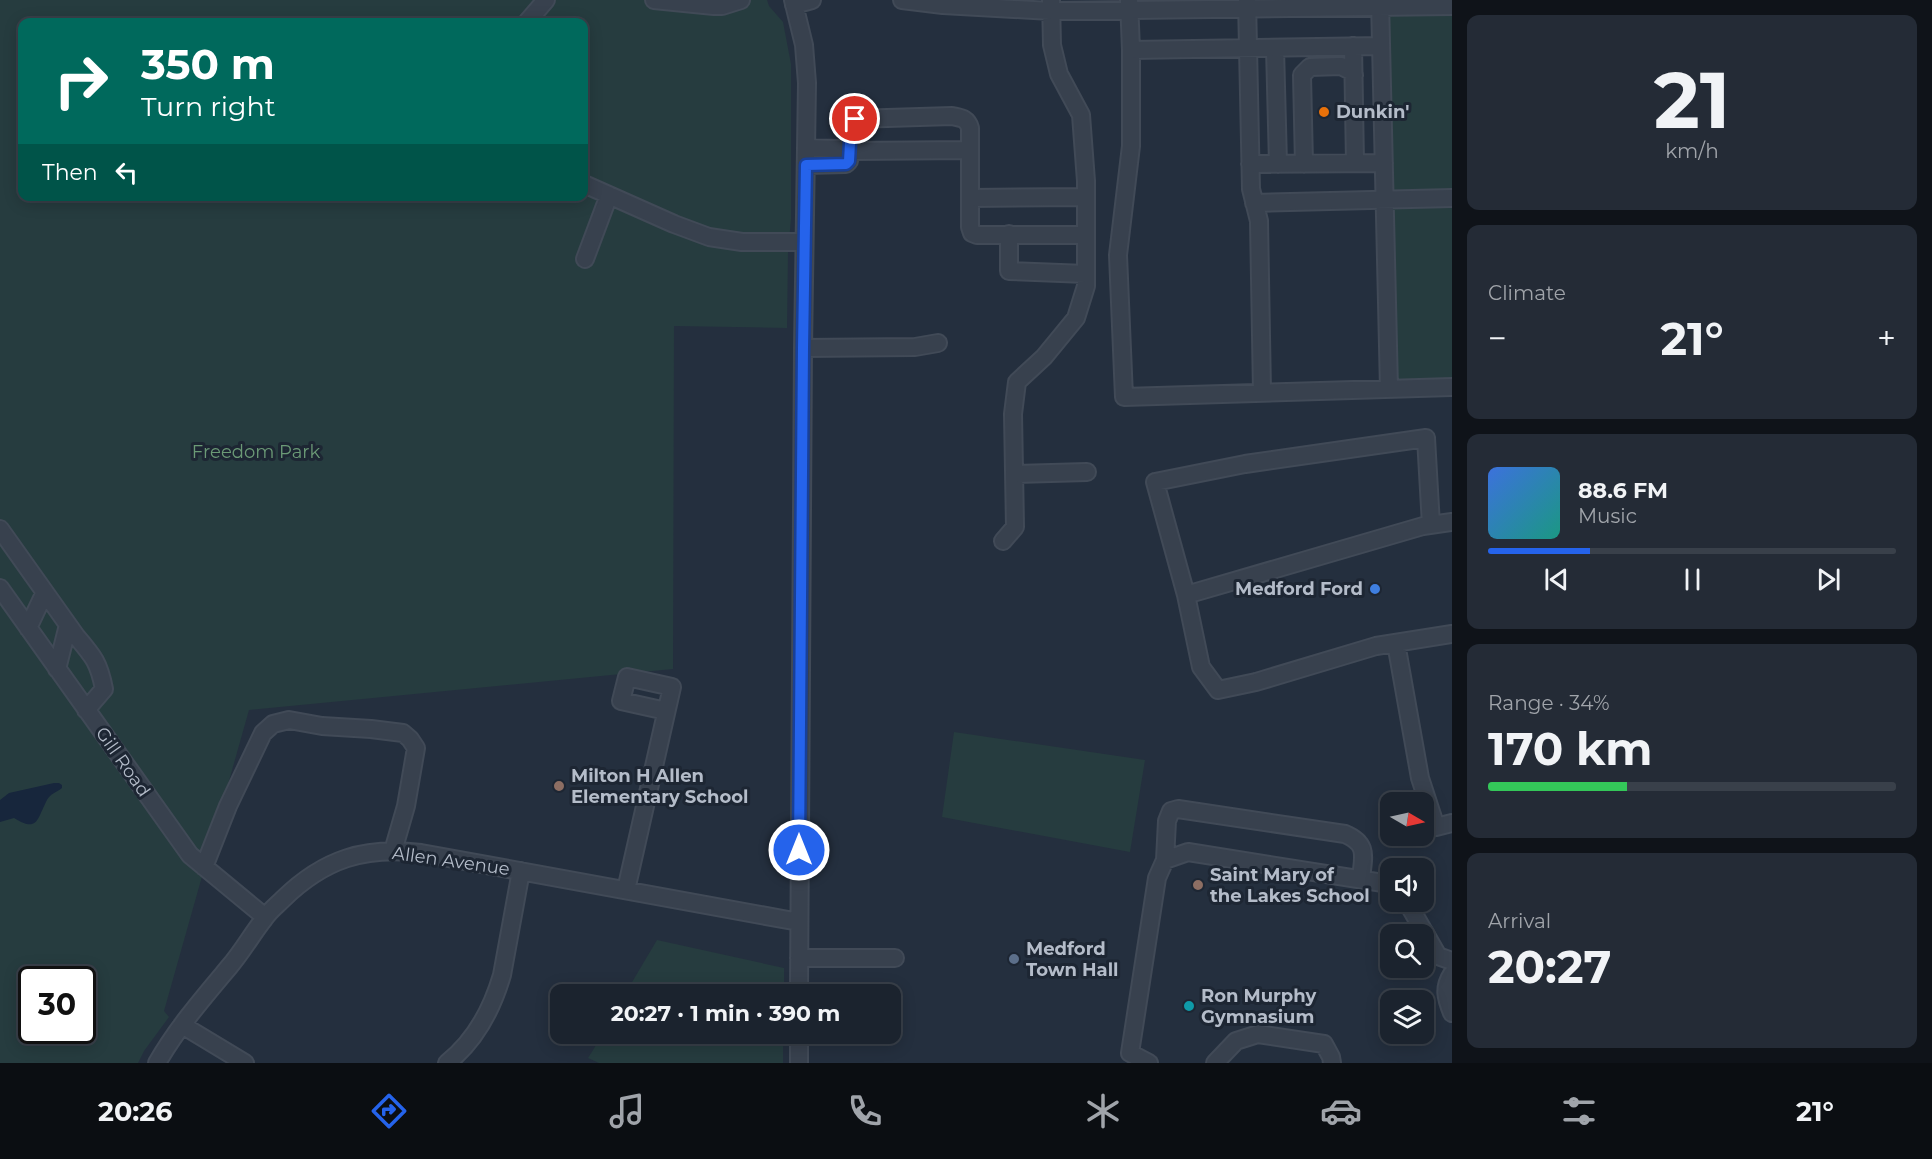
<!DOCTYPE html>
<html lang="en">
<head>
<meta charset="utf-8">
<style>
	:root { --surface:#1b232e; --page:#242b36; --text:#f1f3f6; --muted:#a0a4aa; --line:#39404a; --accent:#2563eb }
	body { margin:0; font-family:Montserrat,sans-serif; background:var(--page); color:var(--text); height:100vh; display:flex; flex-direction:column; font-size:22px; white-space:nowrap }
	* { box-sizing:border-box; margin:0 }
	p { font-size:20px; color:var(--muted) }
	.icon { flex:none; width:33px; height:33px; fill:none; stroke:currentColor; stroke-width:2; stroke-linecap:round; stroke-linejoin:round }
	.map { position:relative; flex:1; overflow:hidden }
	.sheet { display:flex; flex-direction:column; gap:15px; padding:15px; background:#0f1319; width:480px }
	.sheet>* { flex:none }
	.guide { position:absolute; left:18px; top:18px; width:570px; height:183px; border-radius:12px; box-shadow:0 3px 15px #0003,0 0 0 2px var(--line); background:#00695c; color:#fff; overflow:hidden }
	.needle { width:39px; rotate:99deg }
	.controls { position:absolute; left:1380px; top:792px; display:grid; gap:12px }
	.controls a { display:grid; place-items:center; width:54px; height:54px; border-radius:12px; background:var(--surface); box-shadow:0 3px 15px #0003,0 0 0 2px var(--line); font-size:30px }
	.speed { position:absolute; left:18px; top:966px; display:flex; gap:12px; font-size:30px; font-weight:700; text-align:center }
	.speed>* { display:grid; place-content:center; width:78px; height:78px; border-radius:50%; background:var(--surface); box-shadow:0 3px 15px #0003,0 0 0 2px var(--line); line-height:1 }
	.speed .limit { border:3px solid #111; border-radius:9px; background:#fff; color:#111 }
	.pin { position:absolute; display:grid; place-items:center; width:51px; height:51px; color:#fff; margin:-26px; border:3px solid #fff; border-radius:50%; box-shadow:0 2px 6px #0007 }
	.me { position:absolute; width:66px; margin:-33px; rotate:0deg; stroke-linejoin:round; filter:drop-shadow(0 0 4px #0008) }
	.turn { display:flex; align-items:center; gap:21px; height:126px; padding:0 24px; font-size:27px }
	.turn .icon { width:78px; height:78px; stroke-width:2.5 }
	.turn b { display:block; font-size:42px; line-height:51px }
	.then { display:flex; align-items:center; height:57px; padding:0 24px; background:#0003; gap:12px; font-size:22px }
	.big { font-size:45px; font-weight:700; line-height:1.1 }
	.sheet .widget { flex:1; display:flex; flex-direction:column; justify-content:center; gap:9px; min-width:0; padding:0 21px; border-radius:12px; background:var(--page) }
	.sheet .dial { align-items:center; gap:0 }
	.dial b { font-size:78px; line-height:1 }
	.song { display:flex; align-items:center; gap:18px }
	.cover { width:72px; height:72px; border-radius:9px; background:linear-gradient(135deg,hsl(220 70% 55%),hsl(170 70% 35%)) }
	.played { height:6px; border-radius:3px; background:linear-gradient(90deg,var(--accent) 25%,var(--line) 25%) }
	.keys { display:flex; justify-content:space-around; direction:ltr }
	.heat { display:flex; justify-content:space-between; align-items:center; font-size:33px; direction:ltr }
	.charge { height:9px; border-radius:4px; background:linear-gradient(90deg,#34c759 34%,var(--line) 0) }
	.trip { position:absolute; left:550px; top:984px; width:351px; height:60px; border-radius:12px; background:var(--surface); box-shadow:0 3px 15px #0003,0 0 0 2px var(--line); font-weight:700; line-height:60px; text-align:center }
	.menu { display:flex; height:96px; justify-content:space-around; align-items:center; background:#0b0e12; color:var(--muted) }
	.menu .icon { width:42px; height:42px }
	.menu .active { color:var(--accent) }
	.menu b { font-size:27px; color:var(--text) }
	main { display:flex; flex:1; min-height:0 }
	.map>svg:first-child { display:block }
	.green { fill:#263c3f; fill-rule:evenodd }
	.water { fill:#17263c }
	.lines { fill:none; stroke-linecap:round; stroke-linejoin:round }
	.minor-casing { stroke:#414a57; stroke-width:20 }
	.minor { stroke:#38414e; stroke-width:16 }
	.route-casing { stroke:#184099; stroke-width:15 }
	.route { stroke:#2563eb; stroke-width:10 }
	.food-dot { fill:#e8710a; stroke:#1d2633; stroke-width:2 }
	.shop-dot { fill:#3f7fe0; stroke:#1d2633; stroke-width:2 }
	.education-dot { fill:#8d6e63; stroke:#1d2633; stroke-width:2 }
	.service-dot { fill:#5c6f8a; stroke:#1d2633; stroke-width:2 }
	.culture-dot { fill:#0f9aa8; stroke:#1d2633; stroke-width:2 }
	.labels { text-anchor:middle; stroke-width:6; stroke-linejoin:round; paint-order:stroke }
	.poi-label { font-size:18px; font-weight:bold; fill:#b4bcc9; stroke:#1d2633; text-anchor:start }
	.park-label { font-size:18px; fill:#6b9a76; stroke:#1d2633 }
	.street-label { font-size:18px; fill:#b4bcc9; stroke:#1d2633 }
</style>
</head>
<body>
<main>
<div class="map">
<svg width="1452" height="1063" viewBox="0 0 1452 1063">
	<rect width="100%" height="100%" fill="#242f3e"/>
	<!-- green -->
	<path class="green" d="M0,0H767L769,6L783,22L791,64V219L788,253L787,328L674,326L673,669L249,710L164,1011L169,1017L144,1051L138,1063H0ZM22,22H584V196H22ZM32,980H82V1030H32Z
		M1380,6H1452V387L1389,389Z
		M954,732L1145,760L1130,852L942,817Z
		M657,940L784,968V994H625Z
		M603,1034H783V1063H599L588,1058Z"/>
	<!-- water -->
	<path class="water" d="M54,783H59L62,785V788C57,792 50,794 47,800C37,819 38,833 14,818L0,822V800L9,793Z"/>
	<g class="lines">
		<!-- minor casing -->
		<g class="minor-casing">
			<path id="minor" d="M654,0L714,6H722L741,0
				M793,0L804,45L807,83L803,348L799,994
				M902,0L943,5L1051,11L1452,6
				M1129,0L1131,50L1381,46
				M1247,0L1251,189L1259,221L1262,392
				M1380,0L1389,389
				M794,5L812,0
				M527,22L546,0
				M1353,46L1355,163
				M1275,48L1278,164
				M1131,50V146L1118,255L1124,397L1452,387
				M806,148L838,149L851,151L970,150
				M1250,164L1384,163
				M1304,164L1302,75L1310,67L1341,66L1351,71L1354,75
				M806,165L846,164L849,161L851,125L855,119L952,116C961,118 967,118 970,128V227L972,233L977,235H1086
				M584,184L674,224L709,237L742,242H804
				M970,198L1086,197
				M1254,203L1452,198
				M1009,234V271L1086,274
				M585,259L609,195
				M803,348L915,347L938,343
				M1015,474L1087,472
				M1452,522L1423,526L1186,595L1201,667L1218,690L1256,682L1376,646L1452,634
				M0,529L76,636C94,657 99,663 104,689L86,710
				M1003,541L1015,527L1013,414L1017,382L1044,357L1076,318L1086,286V181L1081,115L1059,74L1052,45L1051,0
				M0,588L190,855L265,917
				M1186,595L1155,482L1245,464L1426,438L1431,525
				M28,628L45,592
				M1396,643L1420,778L1436,827L1452,823
				M57,669L68,625
				M1165,860L1167,821L1171,811L1178,809L1345,834C1369,844 1363,857 1361,879
				M204,867L228,806L263,733L273,724L289,720L322,726L371,729L403,733L410,739L416,748L406,806L393,851
				M626,890L672,687L627,677L621,701L666,711
				M1407,902L1438,956L1452,961
				M799,958H895
				M1452,974C1443,988 1446,998 1452,1013
				M182,1025L245,1063
				M157,1063C177,1028 203,998 229,967C242,952 252,934 264,919C269,911 277,905 283,899C324,859 365,846 421,853L799,922
				M447,1063C475,1041 492,1009 502,975L521,871
				M799,1063V1034
				M1149,1063L1130,1053L1157,878L1165,860L1188,852L1383,883L1390,887
				M1215,1063L1236,1041L1258,1034L1324,1044L1331,1057L1332,1063"/>
		</g>
		<!-- minor -->
		<use href="#minor" class="minor"/>
	</g>
	<g class="lines">
		<!-- route casing -->
		<g class="route-casing">
			<path id="route" d="M799,850L803,348L806,165L846,164L849,161L851,125L855,119"/>
		</g>
		<!-- route -->
		<use href="#route" class="route"/>
	</g>
	<!-- markers -->
	<circle class="food-dot" cx="1324" cy="112" r="6"/>
	<circle class="shop-dot" cx="1375" cy="589" r="6"/>
	<g class="education-dot">
		<circle cx="559" cy="786" r="6"/>
		<circle cx="1198" cy="885" r="6"/>
	</g>
	<circle class="service-dot" cx="1014" cy="959" r="6"/>
	<circle class="culture-dot" cx="1189" cy="1006" r="6"/>
	<g class="labels">
		<!-- poi labels -->
		<g class="poi-label">
			<text x="1336" y="118">Dunkin'</text>
			<text x="1363" y="595" text-anchor="end">Medford Ford</text>
			<text x="571" y="782">Milton H Allen<tspan x="571" dy="21">Elementary School</tspan></text>
			<text x="1210" y="881">Saint Mary of<tspan x="1210" dy="21">the Lakes School</tspan></text>
			<text x="1026" y="955">Medford<tspan x="1026" dy="21">Town Hall</tspan></text>
			<text x="1201" y="1002">Ron Murphy<tspan x="1201" dy="21">Gymnasium</tspan></text>
		</g>
		<!-- park labels -->
		<g class="park-label">
			<text x="256" y="458">Freedom Park</text>
		</g>
		<!-- street labels -->
		<g class="street-label">
			<text transform="translate(123 762) rotate(55)" y="6">Gill Road</text>
			<text transform="translate(451 861) rotate(8)" y="6">Allen Avenue</text>
		</g>
	</g>
</svg>
<div class="controls">
<a><svg class="needle" viewBox="-14 -14 28 28"><path d="M0-13l5 13h-10z" fill="#e53935"/><path d="M0 13l5-13h-10z" fill="#a0a4aa"/></svg></a>
<a><svg class="icon" aria-label="sound" viewBox="0 0 24 24"><path d="M4 9h4l5-4v14l-5-4H4zM17 9q2 3 0 6"/></svg></a>
<a><svg class="icon" aria-label="search" viewBox="0 0 24 24"><circle cx="10" cy="10" r="6"/><path d="M15 15l6 6"/></svg></a>
<a><svg class="icon" aria-label="layers" viewBox="0 0 24 24"><path d="M12 4l9 5-9 5-9-5zM3 14l9 5 9-5"/></svg></a>
</div>
<div class="speed"><div class="limit">30</div></div>
<div class="pin" style="left:855px;top:119px;background:#d93025"><svg class="icon" aria-label="arrive" viewBox="0 0 24 24"><path d="M6 21V4h12l-3 4 3 4H6"/></svg></div>
<svg class="me" style="left:799px;top:850px" viewBox="-20 -20 40 40"><circle r="17" fill="#2563eb" stroke="#fff" stroke-width="3"/><path d="M0-11L8 9 0 5-8 9z" fill="#fff"/></svg>
<div class="trip">20:27 · 1 min · 390 m</div>
<div class="guide">
<div class="turn"><svg class="icon" aria-label="right" viewBox="0 0 24 24"><path d="M7 20v-9h11M14 6l5 5-5 5"/></svg><div><b>350 m</b>Turn right</div></div>
<div class="then">Then<svg class="icon" aria-label="left" viewBox="0 0 24 24"><path d="M17 20v-9H6M10 6l-5 5 5 5"/></svg></div>
</div>
</div>
<section class="sheet">
<div class="widget dial"><b>21</b><p>km/h</p></div>
<div class="widget"><p>Climate</p>
<div class="heat"><a>−</a><b class="big">21°</b><a>+</a></div>
</div>
<div class="widget">
<div class="song"><i class="cover"></i><div><b>88.6 FM</b><p>Music</p></div></div>
<div class="played"></div>
<div class="keys"><svg class="icon" aria-label="previous" viewBox="0 0 24 24"><path d="M18 5L8 12l10 7zM5 5v14"/></svg><svg class="icon" aria-label="pause" viewBox="0 0 24 24"><path d="M8 5v14M16 5v14"/></svg><svg class="icon" aria-label="next" viewBox="0 0 24 24"><path d="M6 5l10 7-10 7zM19 5v14"/></svg></div>
</div>
<div class="widget"><p>Range · 34%</p><b class="big">170 km</b><div class="charge"></div></div>
<div class="widget"><p>Arrival</p><b class="big">20:27</b></div>
</section>
</main>
<nav class="menu">
<b>20:26</b>
<svg class="icon active" aria-label="directions" viewBox="0 0 24 24"><path d="M12 3l9 9-9 9-9-9zM9 14v-3h6M13 9l2 2-2 2"/></svg>
<svg class="icon" aria-label="music" viewBox="0 0 24 24"><path d="M9 18V5l10-2v13"/><circle cx="6" cy="18" r="3"/><circle cx="16" cy="16" r="3"/></svg>
<svg class="icon" aria-label="phone" viewBox="0 0 24 24"><path d="M5 4h4l2 5-3 2q2 4 5 5l2-3 5 2v4C11 20 4 13 5 4z"/></svg>
<svg class="icon" aria-label="climate" viewBox="0 0 24 24"><path d="M12 3v18M4 7l16 10M4 17L20 7"/></svg>
<svg class="icon" aria-label="car" viewBox="0 0 24 24"><path d="M5 17H2v-5l4-1 3-4h7l3 4 3 1v5h-3M9 17h6M6 11h13"/><circle cx="7" cy="17" r="2"/><circle cx="17" cy="17" r="2"/></svg>
<svg class="icon" aria-label="filters" viewBox="0 0 24 24"><path d="M4 7h16M4 17h16"/><circle cx="9" cy="7" r="2"/><circle cx="15" cy="17" r="2"/></svg>
<b>21°</b>
</nav>
</body>
</html>
